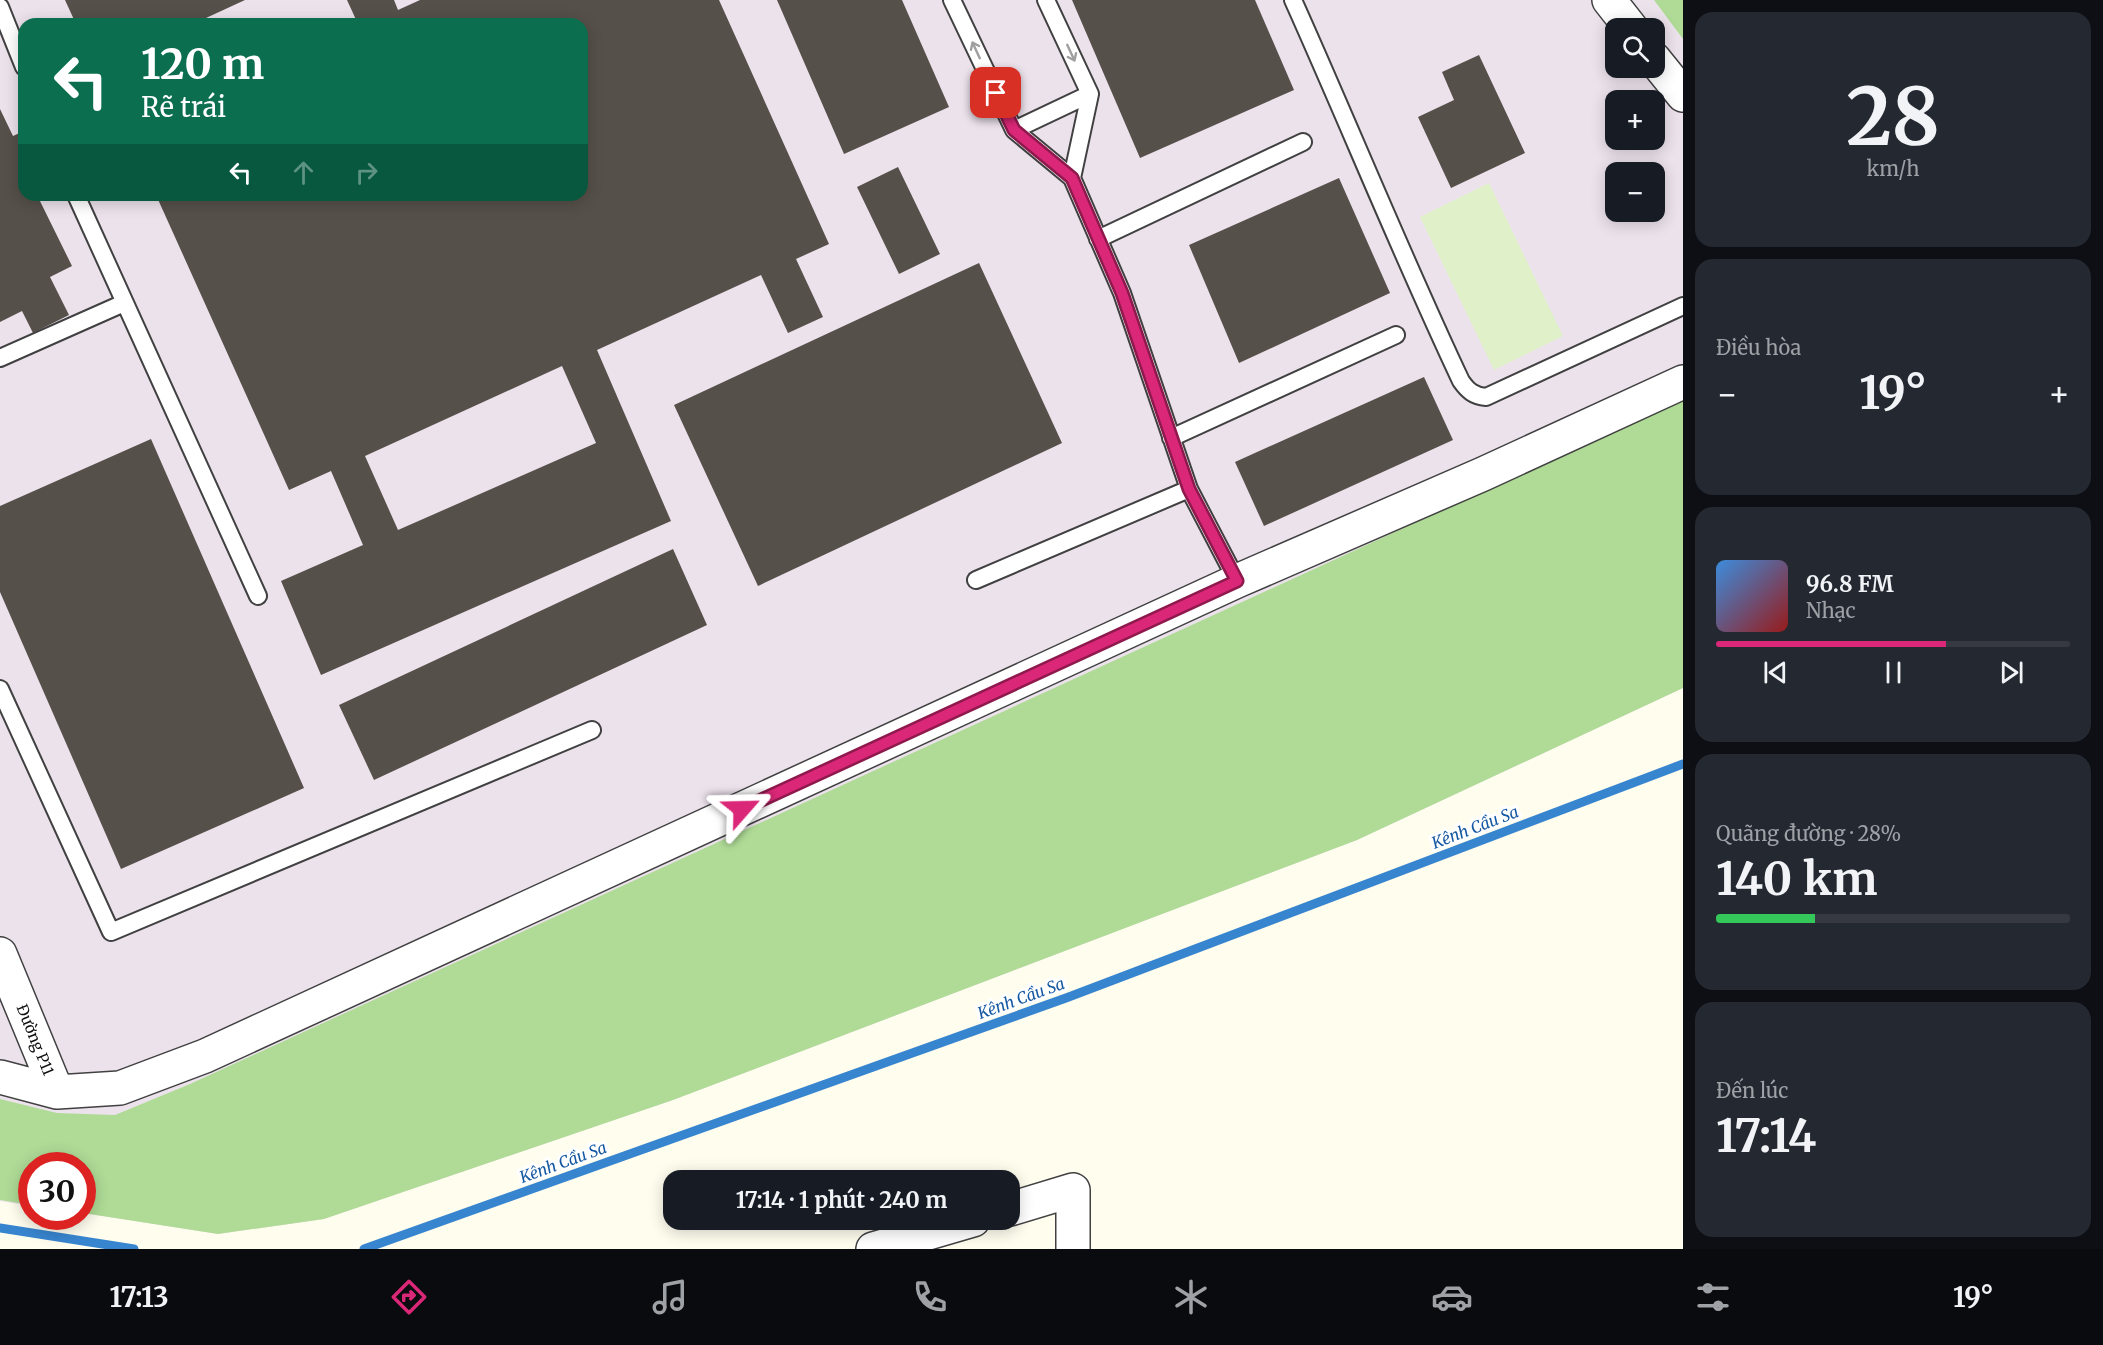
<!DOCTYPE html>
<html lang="vi">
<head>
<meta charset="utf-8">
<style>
	:root { --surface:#171b24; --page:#242831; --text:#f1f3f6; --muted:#9ea1a6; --line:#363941; --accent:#db2777 }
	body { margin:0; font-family:Merriweather,serif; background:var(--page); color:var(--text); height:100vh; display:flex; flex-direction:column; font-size:22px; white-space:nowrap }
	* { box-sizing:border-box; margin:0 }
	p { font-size:20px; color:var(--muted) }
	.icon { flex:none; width:33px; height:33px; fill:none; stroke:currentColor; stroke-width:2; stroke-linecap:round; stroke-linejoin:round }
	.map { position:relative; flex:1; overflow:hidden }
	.panel { display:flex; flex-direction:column; gap:12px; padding:12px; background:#0d0f14; width:420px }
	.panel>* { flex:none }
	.guide { position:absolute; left:18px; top:18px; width:570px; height:183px; border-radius:18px; box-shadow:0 3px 15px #0003; background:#0b6e4f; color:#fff; overflow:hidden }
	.tools { position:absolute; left:1605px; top:18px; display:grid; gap:12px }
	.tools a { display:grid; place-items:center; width:60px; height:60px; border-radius:12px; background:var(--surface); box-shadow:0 3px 15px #0003; font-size:30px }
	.speed { position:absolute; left:18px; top:1152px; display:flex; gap:12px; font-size:30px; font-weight:700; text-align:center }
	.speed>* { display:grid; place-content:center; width:78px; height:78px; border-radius:50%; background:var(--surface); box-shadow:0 3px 15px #0003; line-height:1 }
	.speed .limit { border:9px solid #d22; background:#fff; color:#111 }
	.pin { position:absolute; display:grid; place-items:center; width:51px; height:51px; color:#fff; margin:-26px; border-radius:12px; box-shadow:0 3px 9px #0006 }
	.me { position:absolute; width:66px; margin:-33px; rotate:65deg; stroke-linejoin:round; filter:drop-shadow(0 0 4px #0008) }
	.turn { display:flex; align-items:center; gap:21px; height:126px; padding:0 24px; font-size:27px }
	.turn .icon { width:78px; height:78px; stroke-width:2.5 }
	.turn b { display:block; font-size:42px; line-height:51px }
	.lanes { display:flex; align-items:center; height:57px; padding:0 24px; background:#0003; justify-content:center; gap:30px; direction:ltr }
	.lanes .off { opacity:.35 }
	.big { font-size:45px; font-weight:700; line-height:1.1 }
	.panel .card { flex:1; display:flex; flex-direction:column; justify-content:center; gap:9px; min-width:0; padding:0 21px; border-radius:18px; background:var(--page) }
	.panel .dial { align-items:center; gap:0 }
	.dial b { font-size:78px; line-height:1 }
	.song { display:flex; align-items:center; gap:18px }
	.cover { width:72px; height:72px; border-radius:9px; background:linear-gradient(135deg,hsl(210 70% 55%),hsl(0 70% 35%)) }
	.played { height:6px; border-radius:3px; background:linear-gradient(90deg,var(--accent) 65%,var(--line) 65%) }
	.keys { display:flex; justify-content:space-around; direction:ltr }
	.heat { display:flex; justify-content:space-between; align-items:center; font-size:33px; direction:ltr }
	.charge { height:9px; border-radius:4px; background:linear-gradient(90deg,#34c759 28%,var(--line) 0) }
	.trip { position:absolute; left:663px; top:1170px; width:357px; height:60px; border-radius:18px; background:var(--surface); box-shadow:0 3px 15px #0003; font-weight:700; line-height:60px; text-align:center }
	.menu { display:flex; height:96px; justify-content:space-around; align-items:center; background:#090b0e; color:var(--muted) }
	.menu .icon { width:42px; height:42px }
	.menu .current { color:var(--accent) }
	.menu b { font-size:27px; color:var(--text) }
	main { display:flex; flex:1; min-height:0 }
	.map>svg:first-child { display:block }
	.industrial { fill:#ece2ec; fill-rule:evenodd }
	.forest { fill:#afdb96 }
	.pitch { fill:#e0f1c9 }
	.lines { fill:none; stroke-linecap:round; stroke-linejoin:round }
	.stream { stroke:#3885cf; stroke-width:9 }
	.building { fill:#56504a; fill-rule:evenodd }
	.lane-casing { stroke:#414141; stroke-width:20 }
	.street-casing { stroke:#414141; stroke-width:36 }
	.lane { stroke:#fff; stroke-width:16 }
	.street { stroke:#fff; stroke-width:33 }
	.oneway { stroke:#9f9f9f }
	.route-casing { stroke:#8e194d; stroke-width:15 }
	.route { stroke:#db2777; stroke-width:10 }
	.labels { text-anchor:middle; stroke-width:6; stroke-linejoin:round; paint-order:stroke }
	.street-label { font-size:15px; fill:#0e0e0e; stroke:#fff }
	.water-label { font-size:16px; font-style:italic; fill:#1558a1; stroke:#fff }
</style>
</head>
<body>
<main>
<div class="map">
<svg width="1683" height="1249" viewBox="0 0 1683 1249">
	<rect width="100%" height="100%" fill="#fffdee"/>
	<!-- industrial -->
	<path class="industrial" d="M0,0H1683V688L1357,840L673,1100L324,1219L218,1234L83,1213L82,1166H32L31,1206L0,1201ZM24,24H582V195H24ZM1616,28H1654V68H1616ZM1616,100H1654V140H1616ZM1616,172H1654V212H1616Z"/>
	<!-- forest -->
	<path class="forest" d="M1654,0H1683V39Z
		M1683,400V688L1357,840L673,1100L324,1219L218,1234L83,1213L82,1166H32L31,1205L0,1200V1099L57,1113L115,1115L190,1084Z"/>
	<!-- pitch -->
	<path class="pitch" d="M1489,183L1563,336L1494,370L1420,217Z"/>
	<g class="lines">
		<!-- stream -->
		<path class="stream" d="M0,1228L134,1249
			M364,1249L1066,998L1683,764"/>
	</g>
	<!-- building -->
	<path class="building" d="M65,0H245L193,24H76Z
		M347,0H394L398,10L420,0H719L829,244L796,259L823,317L788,333L761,275L597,350L671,521L321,675L281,581L363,545L331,471L289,490L156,195H582V24H358ZM562,366L596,443L398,530L365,456Z
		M777,0H902L949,107L844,154Z
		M1072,0H1255L1294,90L1140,158Z
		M1479,55L1525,153L1451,188L1418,117L1454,100L1442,72Z
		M0,109L13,136L24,131V195H37L72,266L50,277L69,315L33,333L22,311L0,322Z
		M898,167L940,254L899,274L857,187Z
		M1339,178L1390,293L1239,363L1189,245Z
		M979,263L1062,443L758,586L674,405Z
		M1424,377L1453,440L1264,526L1235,462Z
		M151,439L304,788L121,869L0,592V506Z
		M673,549L707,625L374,780L339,705Z"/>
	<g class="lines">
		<!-- lane casing -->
		<g class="lane-casing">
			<path id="lane" d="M952,0L1014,130L1072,178L1122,293L1189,489L1237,581
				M1046,0L1090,94L1072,178
				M1293,0C1350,127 1402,256 1461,381C1468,391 1474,396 1486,397L1683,306
				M0,7L24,67
				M1014,130L1090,94
				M76,195L258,596
				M1098,239L1303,142
				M0,358L124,303
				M1171,438L1396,335
				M976,580L1189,489
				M0,689L111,932L592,730"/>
		</g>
		<!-- street casing -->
		<g class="street-casing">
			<path id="street" d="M1609,0L1631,28
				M1654,59L1683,95
				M0,954L57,1092
				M0,1077L57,1092L120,1088L205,1056L1237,581L1483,474L1683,382
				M1010,1209L1073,1190V1249
				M873,1249L973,1220"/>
		</g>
		<!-- lane -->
		<use href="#lane" class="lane"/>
		<!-- street -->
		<use href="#street" class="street"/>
	</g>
	<!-- one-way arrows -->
	<defs><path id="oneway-shaft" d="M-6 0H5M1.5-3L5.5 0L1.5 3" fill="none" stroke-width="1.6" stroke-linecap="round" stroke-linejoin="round" transform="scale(1.5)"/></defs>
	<g class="oneway">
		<use href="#oneway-shaft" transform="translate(976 50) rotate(-115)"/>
		<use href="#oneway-shaft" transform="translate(1071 53) rotate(65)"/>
	</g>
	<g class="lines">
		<!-- route casing -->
		<g class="route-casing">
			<path id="route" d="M742,809L1237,581L1189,489L1122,293L1072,178L1014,130L996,93"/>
		</g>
		<!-- route -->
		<use href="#route" class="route"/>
	</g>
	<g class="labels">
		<!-- street labels -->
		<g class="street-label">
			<text transform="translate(35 1040) rotate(68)" y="5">Đường P11</text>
		</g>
		<!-- water labels -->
		<g class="water-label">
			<text transform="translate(1475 827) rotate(-21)" y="6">Kênh Cầu Sa</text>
			<text transform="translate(1021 998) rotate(-20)" y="6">Kênh Cầu Sa</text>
			<text transform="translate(563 1162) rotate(-20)" y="6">Kênh Cầu Sa</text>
		</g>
	</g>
</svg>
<div class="tools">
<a><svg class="icon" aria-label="search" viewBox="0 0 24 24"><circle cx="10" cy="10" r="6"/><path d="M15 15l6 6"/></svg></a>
<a>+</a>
<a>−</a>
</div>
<div class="speed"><div class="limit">30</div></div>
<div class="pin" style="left:996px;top:93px;background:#d93025"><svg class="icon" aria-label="arrive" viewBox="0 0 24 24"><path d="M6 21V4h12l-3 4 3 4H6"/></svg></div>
<svg class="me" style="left:742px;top:809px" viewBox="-20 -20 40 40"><path d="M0-17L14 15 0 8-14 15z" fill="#db2777" stroke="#fff" stroke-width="4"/></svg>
<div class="trip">17:14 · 1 phút · 240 m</div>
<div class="guide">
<div class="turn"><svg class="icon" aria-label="left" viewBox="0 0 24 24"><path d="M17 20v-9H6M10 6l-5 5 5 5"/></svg><div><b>120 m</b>Rẽ trái</div></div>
<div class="lanes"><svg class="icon" aria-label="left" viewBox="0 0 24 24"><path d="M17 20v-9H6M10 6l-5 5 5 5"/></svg><svg class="icon off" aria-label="ahead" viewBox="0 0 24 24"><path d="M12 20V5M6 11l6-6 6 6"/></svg><svg class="icon off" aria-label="right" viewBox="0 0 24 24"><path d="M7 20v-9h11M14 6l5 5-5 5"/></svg></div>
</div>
</div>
<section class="panel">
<div class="card dial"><b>28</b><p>km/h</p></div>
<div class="card"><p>Điều hòa</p>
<div class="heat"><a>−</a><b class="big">19°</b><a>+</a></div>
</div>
<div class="card">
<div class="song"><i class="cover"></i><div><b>96.8 FM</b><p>Nhạc</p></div></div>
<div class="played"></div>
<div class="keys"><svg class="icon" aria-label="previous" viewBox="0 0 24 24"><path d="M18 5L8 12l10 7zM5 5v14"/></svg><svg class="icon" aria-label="pause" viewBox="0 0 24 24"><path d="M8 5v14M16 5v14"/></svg><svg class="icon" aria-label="next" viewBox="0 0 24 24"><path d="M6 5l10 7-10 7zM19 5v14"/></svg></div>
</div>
<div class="card"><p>Quãng đường · 28%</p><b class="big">140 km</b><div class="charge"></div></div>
<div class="card"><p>Đến lúc</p><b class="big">17:14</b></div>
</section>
</main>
<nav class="menu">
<b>17:13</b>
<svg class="icon current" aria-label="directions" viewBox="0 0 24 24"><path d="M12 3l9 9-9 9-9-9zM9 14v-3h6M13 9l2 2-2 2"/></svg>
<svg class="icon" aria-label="music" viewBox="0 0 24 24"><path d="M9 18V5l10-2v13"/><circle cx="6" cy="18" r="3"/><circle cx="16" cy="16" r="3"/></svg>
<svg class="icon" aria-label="phone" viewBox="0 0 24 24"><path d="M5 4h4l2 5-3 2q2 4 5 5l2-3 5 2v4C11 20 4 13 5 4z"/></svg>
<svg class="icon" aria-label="climate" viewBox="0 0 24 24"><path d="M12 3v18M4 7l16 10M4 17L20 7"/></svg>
<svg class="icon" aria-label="car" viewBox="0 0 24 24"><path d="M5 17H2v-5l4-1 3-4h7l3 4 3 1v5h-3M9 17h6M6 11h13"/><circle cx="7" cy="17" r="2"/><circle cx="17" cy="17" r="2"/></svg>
<svg class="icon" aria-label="filters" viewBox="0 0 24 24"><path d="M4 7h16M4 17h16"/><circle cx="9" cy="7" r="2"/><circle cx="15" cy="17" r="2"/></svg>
<b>19°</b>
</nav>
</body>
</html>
